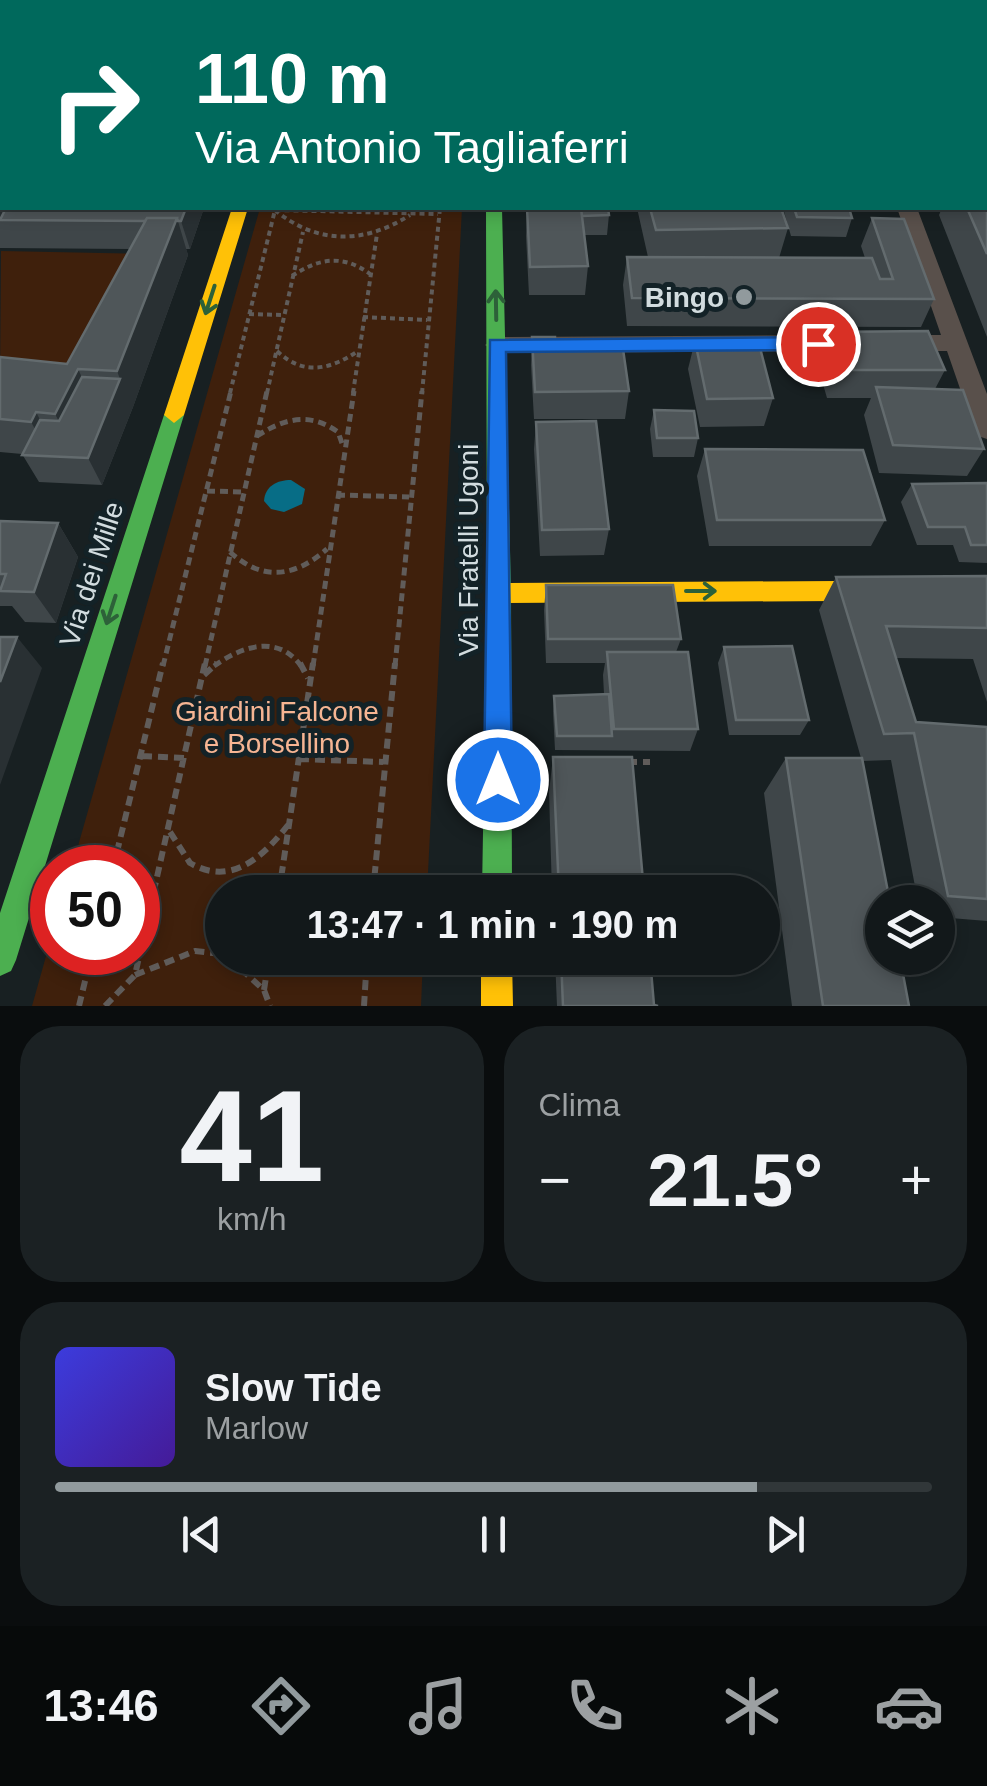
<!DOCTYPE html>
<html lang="it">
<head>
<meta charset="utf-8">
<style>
	:root { --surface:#12181a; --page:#1b2123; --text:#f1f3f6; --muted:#9ca0a2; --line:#313739; --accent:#919a9d }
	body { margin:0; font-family:Helvetica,sans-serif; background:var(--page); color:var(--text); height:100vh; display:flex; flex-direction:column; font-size:38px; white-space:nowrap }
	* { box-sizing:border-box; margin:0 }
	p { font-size:32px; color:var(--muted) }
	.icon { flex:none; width:55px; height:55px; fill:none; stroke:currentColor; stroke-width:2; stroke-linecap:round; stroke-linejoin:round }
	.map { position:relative; height:1006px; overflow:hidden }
	.sheet { display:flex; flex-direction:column; gap:20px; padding:20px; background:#0a0d0e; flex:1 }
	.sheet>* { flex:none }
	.banner { position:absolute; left:0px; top:0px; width:988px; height:210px; box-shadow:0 5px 15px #0003,0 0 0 2px var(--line); background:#00695c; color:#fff; overflow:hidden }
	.tools { position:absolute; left:865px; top:885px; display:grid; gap:20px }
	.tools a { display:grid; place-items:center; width:90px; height:90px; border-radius:50%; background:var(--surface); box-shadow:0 5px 15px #0003,0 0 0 2px var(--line); font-size:50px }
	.speed { position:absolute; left:30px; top:845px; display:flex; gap:20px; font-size:50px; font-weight:700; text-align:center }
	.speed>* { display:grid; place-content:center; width:130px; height:130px; border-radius:50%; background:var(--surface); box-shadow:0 5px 15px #0003,0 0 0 2px var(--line); line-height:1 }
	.speed .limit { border:15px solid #d22; background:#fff; color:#111 }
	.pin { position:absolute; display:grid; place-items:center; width:85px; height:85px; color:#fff; margin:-42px; border:5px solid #fff; border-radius:50%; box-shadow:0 2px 10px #0007 }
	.me { position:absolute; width:110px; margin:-55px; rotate:0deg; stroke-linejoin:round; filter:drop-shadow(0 0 8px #0008) }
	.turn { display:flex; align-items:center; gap:35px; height:210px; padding:0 30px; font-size:45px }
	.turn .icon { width:130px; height:130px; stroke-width:2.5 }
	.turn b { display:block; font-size:70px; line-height:85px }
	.big { font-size:75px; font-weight:600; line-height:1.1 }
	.sheet .card { flex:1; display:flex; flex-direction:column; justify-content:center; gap:15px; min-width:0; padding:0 35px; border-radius:40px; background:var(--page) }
	.sheet .dial { align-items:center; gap:0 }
	.dial b { font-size:130px; line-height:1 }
	.song { display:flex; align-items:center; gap:30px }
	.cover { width:120px; height:120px; border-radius:15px; background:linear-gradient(135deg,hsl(240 70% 55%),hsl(260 70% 35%)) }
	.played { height:10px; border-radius:5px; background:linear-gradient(90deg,var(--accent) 80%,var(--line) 80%) }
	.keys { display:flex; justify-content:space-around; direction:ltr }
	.heat { display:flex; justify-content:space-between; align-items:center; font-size:55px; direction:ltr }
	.sheet .tiles { flex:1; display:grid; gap:20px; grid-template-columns:1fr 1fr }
	.card:last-child { grid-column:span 2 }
	.trip { position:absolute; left:205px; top:875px; width:575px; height:100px; border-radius:50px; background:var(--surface); box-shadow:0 5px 15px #0003,0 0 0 2px var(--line); font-weight:600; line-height:100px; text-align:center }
	.dock { display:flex; height:160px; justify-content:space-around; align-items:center; background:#070a0a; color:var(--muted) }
	.dock .icon { width:70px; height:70px }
	.dock .on { color:var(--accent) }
	.dock b { font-size:45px; color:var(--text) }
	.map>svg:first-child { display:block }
	.green { fill:#3f200c }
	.water { fill:#076d86 }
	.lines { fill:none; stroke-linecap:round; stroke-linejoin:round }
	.path-far2 { stroke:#605c5a; stroke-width:4; stroke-dasharray:5 4; stroke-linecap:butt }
	.path-far1 { stroke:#605c5a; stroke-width:5; stroke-dasharray:8 5; stroke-linecap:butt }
	.path { stroke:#605c5a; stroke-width:6; stroke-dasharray:10 6; stroke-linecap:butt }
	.street { fill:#59504b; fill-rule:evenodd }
	.fast { fill:#4caf50; fill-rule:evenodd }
	.slow { fill:#ffc107; fill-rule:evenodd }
	.jam { fill:#c62828; fill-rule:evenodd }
	.wall { fill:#3f4649 }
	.shaded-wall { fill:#293033 }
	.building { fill:#4f5659; stroke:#636b6e; stroke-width:2.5 }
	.oneway { stroke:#2d6139 }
	.route { fill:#1a73e8; stroke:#114b97; stroke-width:2.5 }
	.poi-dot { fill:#919a9d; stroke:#132227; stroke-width:4 }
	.labels { text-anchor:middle; stroke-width:10; stroke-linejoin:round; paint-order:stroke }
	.poi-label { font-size:28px; font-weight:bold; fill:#d2dcdf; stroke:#132227; text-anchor:end }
	.street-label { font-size:28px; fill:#d2dcdf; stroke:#132227 }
	.park-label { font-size:28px; fill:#f6b593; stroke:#132227 }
</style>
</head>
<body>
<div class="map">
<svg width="987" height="1006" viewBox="0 0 987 1006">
	<rect width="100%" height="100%" fill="#182022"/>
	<!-- green -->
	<path class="green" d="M260,208H462L427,892H222V958H423L421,1006H32L52,935V952H138V868L72,867Z
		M1,251L151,254L82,394L0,386Z"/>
	<!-- water -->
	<path class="water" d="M291,480L305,489L302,504L284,512L271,509L264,501C265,486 277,480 291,480Z"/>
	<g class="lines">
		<!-- path-far2 -->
		<path class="path-far2" d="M383,0L387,2
			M275,210C317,245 365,244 410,215
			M292,276C319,258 343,254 370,274
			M249,314L283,315
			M363,317L427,320
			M277,351C303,376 330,370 358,351
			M230,393L275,210L438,214
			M267,393L303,232
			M353,393L377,234
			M422,393L440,208"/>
		<!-- path-far1 -->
		<path class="path-far1" d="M257,436C285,418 310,412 338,432L343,446
			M207,491L244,492
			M337,495L409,497
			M230,552C263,582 295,577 327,549
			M163,666L231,391
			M205,666L267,391
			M214,666C242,646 278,634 301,666
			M313,666L354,391
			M395,666L422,391"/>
		<!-- path -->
		<path class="path" d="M300,663L308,678
			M204,675L217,663
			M142,756L184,758
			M299,759L383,762
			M627,762H650
			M170,832L190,863C231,887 263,857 288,825
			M113,868L163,663
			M279,892L313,663
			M373,892L395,663
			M229,958L264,990L270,1006
			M135,975L195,951L222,954
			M264,990L269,958
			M79,1006L92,952
			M105,1006L135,975L205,663
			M364,1006L367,958"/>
		<!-- street -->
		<path class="street" d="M823,0H839L840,2H824Z
			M897,208H917L987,394V439L978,436L974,429L947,351H898L886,343L898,335H941Z
			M855,335L867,343L855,351L497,353L485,345L497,337Z"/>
		<!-- fast -->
		<path class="fast" d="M486,208H502L511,593L512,892H482L487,593Z
			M174,407L184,415L16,960L11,971L0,976V913L164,415Z"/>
		<!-- slow -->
		<path class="slow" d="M232,208H248L184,415L174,423L164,415Z
			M987,580V600L499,603L490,600L487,593L490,586L499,583Z
			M481,958H512L513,1006H481Z"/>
		<!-- jam -->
		<path class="jam" d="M158,0H174L176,2H160Z
			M424,0H440L442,2H426Z"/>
	</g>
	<!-- wall -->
	<path class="wall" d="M0,0L2,2V208H204L190,249H186L188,255L133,407L102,485L39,482L22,454L0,452V357L67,364L130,249L0,248Z
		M202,0H247L240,2H206Z
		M486,0H514L509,2H487Z
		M853,0H909L910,2H854Z
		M985,123H987V337L939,215L942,208H985Z
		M527,208L609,215L607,235H584L588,266L585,295H529L526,236Z
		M637,208H781L788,228L779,258H865L861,246L872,218L934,299L921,327L627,326L623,285L627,257H648Z
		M783,208H849L852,218L846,237L791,236Z
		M826,332L945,370L935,389L984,449L967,476L879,473L864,415L871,398H827L816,360Z
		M532,337L555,348L629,391L625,419H534L531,365Z
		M695,341L773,398L764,426L700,427L688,369Z
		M654,410L698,438L694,457H653L650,429Z
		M536,422L609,529L604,555L540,556L534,449Z
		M705,449L885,520L871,546H709L697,476Z
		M987,483V563L959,562L953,545H917L901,502L912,484Z
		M0,521L58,523L78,557L56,623L25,622L12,606H0Z
		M987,576V702L973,659L896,658L916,722L987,727V921L938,917V902H918L891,760L862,761L909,1006H792L764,793L786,758H861L819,610L836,577Z
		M546,585L681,639L676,652L698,729L690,751L555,750L553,712L554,696L604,694L603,675L605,663H546L544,610Z
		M724,647L809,720L800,735H729L718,663Z
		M553,757L644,892H552L549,792Z
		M555,958H650L654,1005L658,1006H557Z"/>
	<!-- shaded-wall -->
	<path class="shaded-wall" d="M53,0H88L86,2H51Z
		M216,0H247L240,2H217Z
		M2,70V127L0,131V73Z
		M2,199V208H34L0,220V203Z
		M186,208H204L190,249L181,221Z
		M177,218L188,255L133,407L102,485L88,458L120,379L117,371Z
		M78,369L95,405L74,449L55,414Z
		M36,412L55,448L51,457L31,422Z
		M58,523L78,557L56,623L34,592Z
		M17,637L42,668L0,785V682Z"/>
	<!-- building -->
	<path class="building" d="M0,0H53L51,2H2V70L0,73Z
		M82,0H132L130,2H80Z
		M292,0H298L299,2H271Z
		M360,0H382L383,2H337Z
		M624,0H815L816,2H628Z
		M871,0H909L910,2H872Z
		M2,115V134H0V118Z
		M985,123H987V143H985Z
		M0,153H2V199L0,203Z
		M985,178L987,180V254L967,208H985Z
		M6,208H186L181,221H178L177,218H147L145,221L0,220Z
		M527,208H581L588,266L530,267Z
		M581,208H608L609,215L582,216Z
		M650,208H781L788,228L656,230Z
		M794,208H849L852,218L797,217Z
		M147,218H177L117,371L78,369L55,414L36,412L31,422L0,419V357L67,364Z
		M872,218L904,219L934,299L632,298L627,257L872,258L880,279H893Z
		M928,331L945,370H839L826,332Z
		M532,337H555V348L623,349L629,391L535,392Z
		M758,340L773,398L707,399L695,341Z
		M82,377L120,379L88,458L22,455L40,420L59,421Z
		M876,387L963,390L984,449L893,445Z
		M654,410L694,411L698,438H657Z
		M596,421L609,529L542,530L536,422Z
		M705,449L863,450L885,520H717Z
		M987,483V545H971L965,527H928L912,484Z
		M0,521L58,523L34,592L0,591L6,574H0Z
		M987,576V628L886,626L916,722L987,727V899L948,896L914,733L884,734L836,577Z
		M546,585H673L681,639H548Z
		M0,637H17L0,682Z
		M792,646L809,720H736L724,647Z
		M607,652H688L698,729H614Z
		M609,694L612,736H557L554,696Z
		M553,757H632L644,892H559Z
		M786,758H862L890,902H882V958H900L909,1006H823Z
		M561,958H650L654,1005L658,1006H563Z"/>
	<!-- one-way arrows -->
	<defs><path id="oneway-shaft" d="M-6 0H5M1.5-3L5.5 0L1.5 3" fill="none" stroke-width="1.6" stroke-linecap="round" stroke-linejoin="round" transform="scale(2.5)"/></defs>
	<g class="oneway">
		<use href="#oneway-shaft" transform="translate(210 300) rotate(108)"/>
		<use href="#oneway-shaft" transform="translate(496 305) rotate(-91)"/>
		<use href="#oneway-shaft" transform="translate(701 591)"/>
		<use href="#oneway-shaft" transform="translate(111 610) rotate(108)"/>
	</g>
	<!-- route -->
	<path class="route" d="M818,337L828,344L818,350L506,352L512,780L508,790L498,794L488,790L484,780L490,340Z"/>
	<!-- markers -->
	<circle class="poi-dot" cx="744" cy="297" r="10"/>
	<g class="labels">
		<!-- poi labels -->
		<g class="poi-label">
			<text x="724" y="307">Bingo</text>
		</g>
		<!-- street labels -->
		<g class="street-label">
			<text transform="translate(468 550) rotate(-90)" y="10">Via Fratelli Ugoni</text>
			<text transform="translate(91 574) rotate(-72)" y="10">Via dei Mille</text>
		</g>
		<!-- park labels -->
		<g class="park-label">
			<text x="277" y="721">Giardini Falcone<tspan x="277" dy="32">e Borsellino</tspan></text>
		</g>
	</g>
</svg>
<div class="tools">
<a><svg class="icon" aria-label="layers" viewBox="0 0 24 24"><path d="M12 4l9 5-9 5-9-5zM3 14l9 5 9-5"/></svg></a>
</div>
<div class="speed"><div class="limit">50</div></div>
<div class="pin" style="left:818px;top:344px;background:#d93025"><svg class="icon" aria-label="arrive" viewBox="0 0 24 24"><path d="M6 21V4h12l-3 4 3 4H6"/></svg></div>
<svg class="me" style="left:498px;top:780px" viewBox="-20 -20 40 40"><circle r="17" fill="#1a73e8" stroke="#fff" stroke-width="3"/><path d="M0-11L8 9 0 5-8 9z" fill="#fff"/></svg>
<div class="trip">13:47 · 1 min · 190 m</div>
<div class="banner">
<div class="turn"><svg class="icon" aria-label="right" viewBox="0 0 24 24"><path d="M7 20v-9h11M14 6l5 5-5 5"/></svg><div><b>110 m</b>Via Antonio Tagliaferri</div></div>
</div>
</div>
<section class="sheet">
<div class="tiles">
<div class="card dial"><b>41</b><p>km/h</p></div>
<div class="card"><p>Clima</p>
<div class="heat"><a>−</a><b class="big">21.5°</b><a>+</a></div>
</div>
<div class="card">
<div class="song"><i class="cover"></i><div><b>Slow Tide</b><p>Marlow</p></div></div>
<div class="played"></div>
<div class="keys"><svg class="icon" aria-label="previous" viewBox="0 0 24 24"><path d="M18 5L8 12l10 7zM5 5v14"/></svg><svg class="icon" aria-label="pause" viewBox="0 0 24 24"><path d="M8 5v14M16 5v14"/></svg><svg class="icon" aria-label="next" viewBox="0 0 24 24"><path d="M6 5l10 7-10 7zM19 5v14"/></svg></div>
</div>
</div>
</section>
<nav class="dock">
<b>13:46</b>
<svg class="icon on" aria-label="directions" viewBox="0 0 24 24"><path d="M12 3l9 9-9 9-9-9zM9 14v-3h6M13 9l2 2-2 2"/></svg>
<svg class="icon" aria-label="music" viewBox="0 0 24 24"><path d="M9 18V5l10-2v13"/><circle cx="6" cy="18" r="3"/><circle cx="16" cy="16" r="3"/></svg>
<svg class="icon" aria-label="phone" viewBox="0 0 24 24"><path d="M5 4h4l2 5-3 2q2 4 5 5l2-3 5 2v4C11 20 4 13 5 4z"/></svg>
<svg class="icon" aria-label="climate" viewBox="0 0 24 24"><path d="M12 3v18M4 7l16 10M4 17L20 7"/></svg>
<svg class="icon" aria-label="car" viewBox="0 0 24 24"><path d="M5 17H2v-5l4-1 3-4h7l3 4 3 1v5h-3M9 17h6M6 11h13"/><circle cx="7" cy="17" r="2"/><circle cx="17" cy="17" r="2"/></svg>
</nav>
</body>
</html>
